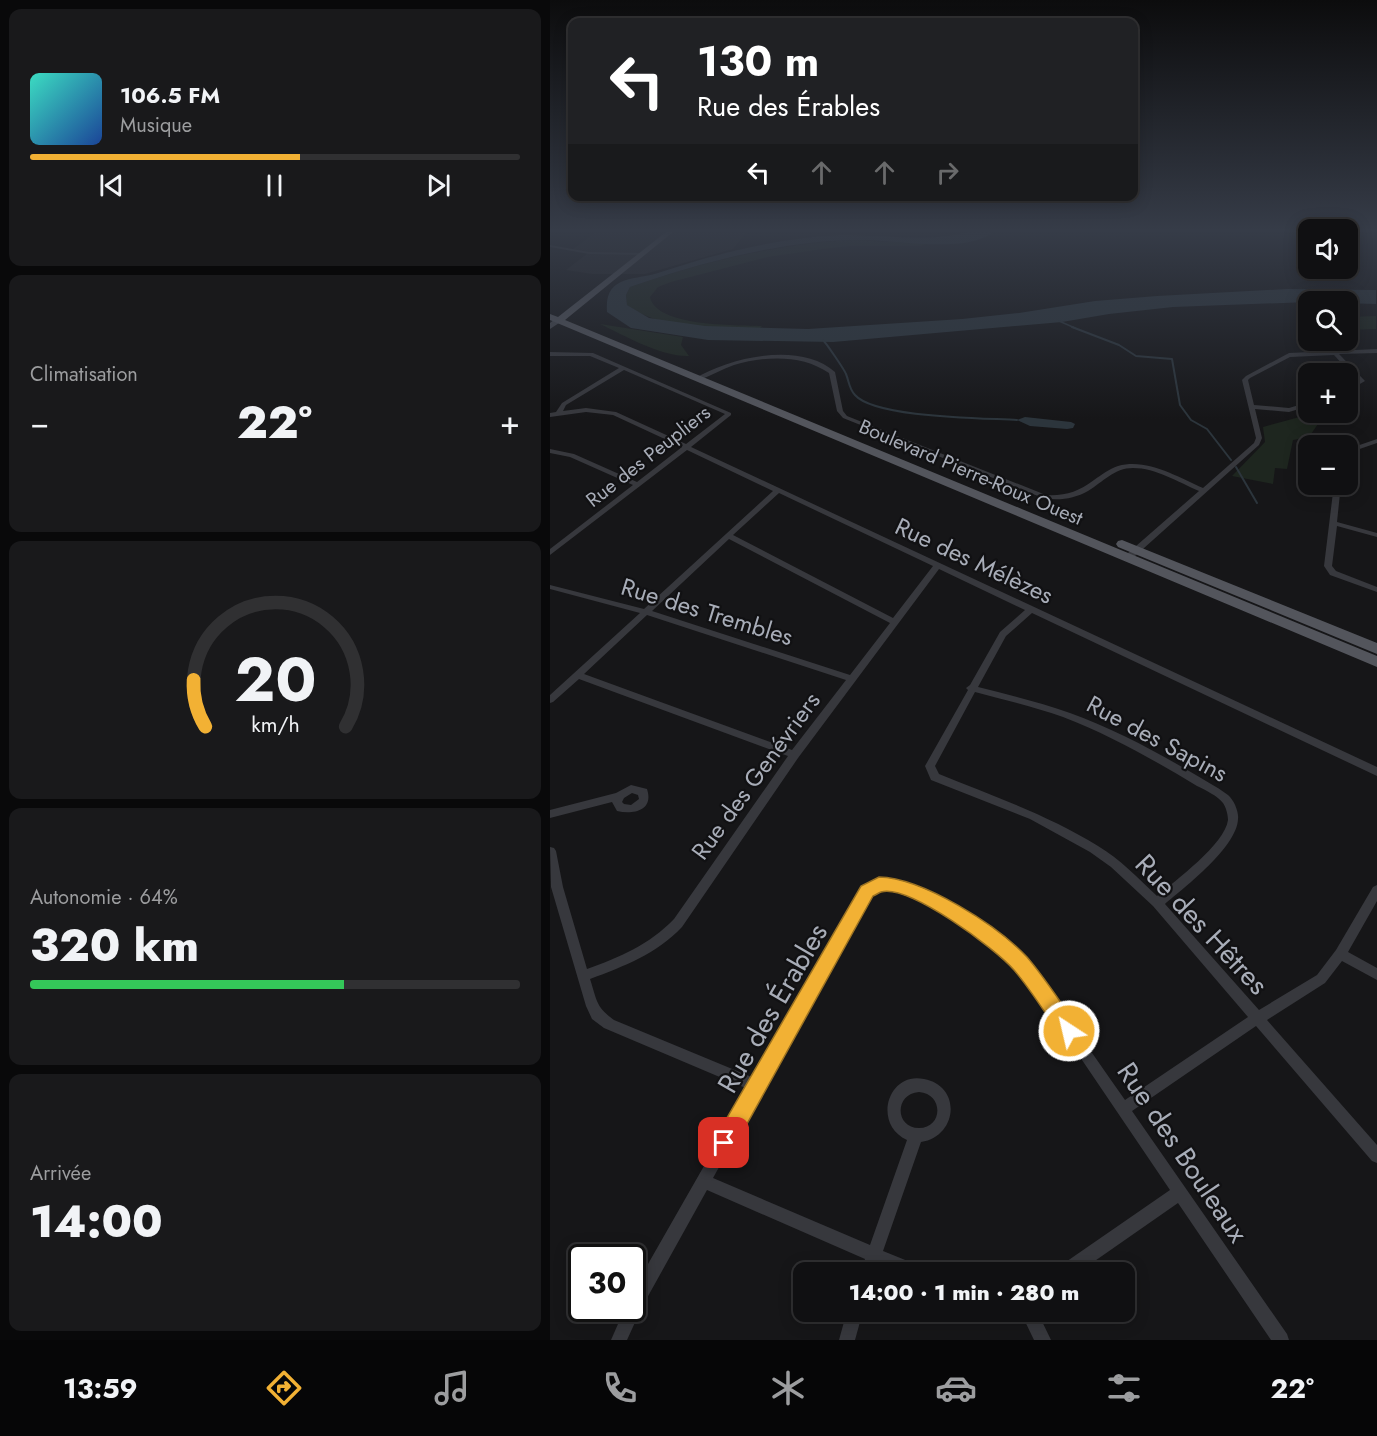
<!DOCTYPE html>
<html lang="fr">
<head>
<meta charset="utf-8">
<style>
	:root { --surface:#101012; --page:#19191b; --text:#f1f3f6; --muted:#9c9d9f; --line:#303032; --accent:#f2b134 }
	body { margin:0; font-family:Jost,sans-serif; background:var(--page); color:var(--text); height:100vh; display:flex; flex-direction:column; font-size:22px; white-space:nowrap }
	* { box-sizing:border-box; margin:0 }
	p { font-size:20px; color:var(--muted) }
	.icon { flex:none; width:33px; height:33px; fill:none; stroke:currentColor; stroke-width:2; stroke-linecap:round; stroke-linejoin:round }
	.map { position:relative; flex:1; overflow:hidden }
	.drawer { display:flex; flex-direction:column; gap:9px; padding:9px; background:#09090a; width:550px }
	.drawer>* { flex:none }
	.hud { position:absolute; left:18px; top:18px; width:570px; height:183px; border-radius:12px; box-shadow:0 3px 15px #0003,0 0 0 2px var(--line); background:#202124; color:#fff; overflow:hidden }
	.fabs { position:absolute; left:748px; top:219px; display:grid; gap:12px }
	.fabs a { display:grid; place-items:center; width:60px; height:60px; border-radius:12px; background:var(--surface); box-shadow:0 3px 15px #0003,0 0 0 2px var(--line); font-size:30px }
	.speed { position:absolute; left:18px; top:1244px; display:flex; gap:12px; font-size:30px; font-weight:700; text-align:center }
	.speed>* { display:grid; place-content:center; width:78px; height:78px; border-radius:50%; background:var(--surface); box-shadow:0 3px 15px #0003,0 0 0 2px var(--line); line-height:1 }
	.speed .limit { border:3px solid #111; border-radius:9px; background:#fff; color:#111 }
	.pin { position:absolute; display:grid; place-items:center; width:51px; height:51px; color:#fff; margin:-26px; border-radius:12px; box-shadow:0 3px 9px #0006 }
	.me { position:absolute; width:66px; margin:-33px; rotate:325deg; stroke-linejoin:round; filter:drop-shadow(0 0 4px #0008) }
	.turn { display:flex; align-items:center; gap:21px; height:126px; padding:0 30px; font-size:27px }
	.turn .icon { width:78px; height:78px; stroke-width:2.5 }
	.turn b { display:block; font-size:42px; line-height:51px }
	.lanes { display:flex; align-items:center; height:57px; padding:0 30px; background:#0003; justify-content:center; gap:30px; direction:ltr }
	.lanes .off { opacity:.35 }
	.big { font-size:45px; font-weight:800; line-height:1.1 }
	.drawer .widget { flex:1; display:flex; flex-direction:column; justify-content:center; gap:9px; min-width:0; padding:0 21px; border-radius:12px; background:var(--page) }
	.drawer .dial { align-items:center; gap:0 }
	.dial svg { height:156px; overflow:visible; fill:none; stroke:var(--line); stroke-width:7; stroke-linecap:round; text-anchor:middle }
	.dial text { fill:var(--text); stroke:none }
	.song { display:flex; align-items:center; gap:18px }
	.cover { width:72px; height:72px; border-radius:9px; background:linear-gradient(135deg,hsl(170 70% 55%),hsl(220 70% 35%)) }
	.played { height:6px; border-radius:3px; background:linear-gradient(90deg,var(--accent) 55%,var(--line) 55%) }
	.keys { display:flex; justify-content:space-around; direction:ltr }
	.heat { display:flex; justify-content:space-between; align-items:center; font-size:33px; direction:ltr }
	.charge { height:9px; border-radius:4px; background:linear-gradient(90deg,#34c759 64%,var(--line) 0) }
	.trip { position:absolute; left:243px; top:1262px; width:342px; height:60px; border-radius:12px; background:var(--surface); box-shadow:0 3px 15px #0003,0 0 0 2px var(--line); font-weight:800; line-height:60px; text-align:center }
	.menu { display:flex; height:96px; justify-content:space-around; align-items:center; background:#060607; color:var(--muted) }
	.menu .icon { width:42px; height:42px }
	.menu .on { color:var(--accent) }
	.menu b { font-size:27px; color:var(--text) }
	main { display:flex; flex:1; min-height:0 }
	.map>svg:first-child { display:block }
	.built { fill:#222225 }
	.green { fill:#1e261f }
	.water { fill:#2c353c }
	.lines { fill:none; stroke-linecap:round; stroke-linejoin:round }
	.stream-far1 { stroke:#2c353c; stroke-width:1.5 }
	.stream { stroke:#2c353c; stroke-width:2 }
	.minor { fill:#37383d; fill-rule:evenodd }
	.secondary { fill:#45474d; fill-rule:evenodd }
	.primary { fill:#53555c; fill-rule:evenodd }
	.route { fill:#f2b134; stroke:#9d7322; stroke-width:1.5 }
	.labels { text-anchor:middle; stroke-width:4.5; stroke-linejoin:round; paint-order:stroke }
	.far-street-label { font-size:20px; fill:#a8adb8; stroke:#111113 }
	.street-label { font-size:24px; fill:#a8adb8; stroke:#111113 }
	.near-street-label { font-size:28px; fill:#a8adb8; stroke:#111113 }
</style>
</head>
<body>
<main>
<section class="drawer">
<div class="widget">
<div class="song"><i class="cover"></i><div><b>106.5 FM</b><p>Musique</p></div></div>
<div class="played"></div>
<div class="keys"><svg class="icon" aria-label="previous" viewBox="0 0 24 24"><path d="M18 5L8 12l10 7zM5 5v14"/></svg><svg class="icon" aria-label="pause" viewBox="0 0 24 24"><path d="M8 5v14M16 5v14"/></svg><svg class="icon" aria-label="next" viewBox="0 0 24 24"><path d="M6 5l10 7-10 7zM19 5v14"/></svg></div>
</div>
<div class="widget"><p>Climatisation</p>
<div class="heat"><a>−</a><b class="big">22°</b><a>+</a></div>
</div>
<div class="widget dial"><svg viewBox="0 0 100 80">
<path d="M14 69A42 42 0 1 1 86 69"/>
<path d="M14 69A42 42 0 0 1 8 45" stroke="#f2b134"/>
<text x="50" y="56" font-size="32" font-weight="700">20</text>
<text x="50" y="72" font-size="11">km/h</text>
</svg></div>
<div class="widget"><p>Autonomie · 64%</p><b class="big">320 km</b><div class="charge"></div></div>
<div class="widget"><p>Arrivée</p><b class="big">14:00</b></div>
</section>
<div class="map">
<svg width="827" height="1340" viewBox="0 0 827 1340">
	<rect width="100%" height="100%" fill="#161618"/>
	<!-- built -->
	<path class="built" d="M46,232H196L183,249L95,274H42L16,270L38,253L22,250Z"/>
	<!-- green -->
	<path class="green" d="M303,240L376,244L371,246H300L273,249L218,257L121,282L108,287L100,297C106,327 187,325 212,326L209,329C167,327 112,331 77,305L76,295L80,287C151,262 228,244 303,240Z
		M826,316V329L798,330V317Z
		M50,324L133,337L131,345L139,356C112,357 75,336 50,324Z
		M757,415L770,421L759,437L743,440L737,469L725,468L723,484L682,476L715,442L713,427Z"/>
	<!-- water -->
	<path class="water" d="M418,232H443C420,253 347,241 318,240C241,238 152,262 80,287L76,295L77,305L99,318L155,326L258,329L412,319L469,313L545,301L607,296L737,289L826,290V304L759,302L623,307L559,314L512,322L283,342L158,340L81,328L57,312C54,274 85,281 111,272C169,253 228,238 290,235C332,234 377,243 418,232Z
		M475,417L521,422L525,424L523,428L517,429L480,426L467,420Z"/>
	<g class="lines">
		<!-- stream-far1 -->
		<path class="stream-far1" d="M509,321L525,328"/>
		<!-- stream -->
		<path class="stream" d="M522,327L569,345L586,356L622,359L630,405L641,420L657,429L681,460
			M273,340C276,343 294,369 296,374C299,381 299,389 305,395C325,418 435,418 467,420
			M686,467L707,503"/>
		<!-- minor -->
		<path class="minor" d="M0,245L39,252L93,253L95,254L93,255L39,254L0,247Z
			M827,349V353L789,354L815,381L798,391V387L808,381L784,355L740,357L700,378L698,380L704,405L739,408L759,402V406L739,412L705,409L712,438L709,445L584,557H581L577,555L578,553L649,491C628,482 606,468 583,468C564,468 553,482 538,491C524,499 508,501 493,498L293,418L287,411L279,373C252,354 214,356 184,365C172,369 161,376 149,380L144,379C180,357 250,341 285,372L293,411L297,416L496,495C515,496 528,492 544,480C551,475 559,469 568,466C598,458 627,477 653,488L704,443L706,438L692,380L696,376L739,353Z
			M0,352L43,353L181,413V415L141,447L827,767V776L482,613L456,636L428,687C459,695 490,702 520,713C562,728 601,749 639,771C652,779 666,786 678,795C684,800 689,812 688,819C687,847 635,887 615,904L709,1010L767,975L786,950L823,887L827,885V901L798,952L827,968V980L792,961L775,983L717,1020L827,1145V1163L822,1161L706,1026L582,1111L737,1334L739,1340H721L628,1203L529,1272H508L510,1266L620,1190L488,995L451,952L422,930L368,899L340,889H330L321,894L163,1178L320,1245L357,1140C322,1124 338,1071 374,1079C412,1086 408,1136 371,1142L333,1251L370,1266L372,1272H346L328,1265L326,1272H310L315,1259L157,1190L92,1307L77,1340H61L75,1308H82V1292L198,1089L54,1028L42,1019L36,1006L1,887L0,847L4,848L6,851L13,887L37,969C70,957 99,945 124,919L238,756L29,679L3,702L0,703V695L90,613L0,589V585L94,609L223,491L137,450L0,555V549L83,485L20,457L0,453V449L24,454L87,482L132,447L63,415L36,412L0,417V413L6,412L12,403L69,368L40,356H0ZM74,370L175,414L136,444L66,412L36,408L13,411L16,405ZM229,493L383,566L343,618L183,535ZM179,539L340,623L300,675L102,611ZM389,569L475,610L450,632L420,685L416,688L418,690L375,766L381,780L480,819L540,852L561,867L603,906L698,1017L575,1100C556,1073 538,1047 519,1020C499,991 479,962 452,938C430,919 401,903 373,891C351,882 335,873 313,888L204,1078L64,1020C45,1006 47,1000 40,979C75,966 106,954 132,927L248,758ZM97,615L296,680L242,750L34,674ZM425,692C455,700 484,707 513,717C560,735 604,760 647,786C655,790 668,796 673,803C676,807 678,815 678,820C675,844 625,881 607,896C588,878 570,859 548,846C498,815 443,796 389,774L385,766ZM369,1092C394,1094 393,1128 369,1128C345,1128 344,1094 369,1092Z
			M827,439V443L798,453V449Z
			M784,484H791L787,522L827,533V537L787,526L782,566L786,571L827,587V592L780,575L774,566Z
			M81,785L97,789C104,810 84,815 67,811L62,802L0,818V810L66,793ZM82,793L88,795L89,799L81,805L74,804L72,802L74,798Z
			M297,1311H313L305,1340H289Z
			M470,1311H487L501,1340H484Z"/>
		<!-- secondary -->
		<path class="secondary" d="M5,319L12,321L0,329V323Z"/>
		<!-- primary -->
		<path class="primary" d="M116,232H123L15,320L827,656V667L0,320V314L8,317Z
			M572,540L827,643V654L568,547L566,544L568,541Z"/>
	</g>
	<!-- sky -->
	<linearGradient id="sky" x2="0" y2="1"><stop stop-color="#0c0c0d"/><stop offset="0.55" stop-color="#363c48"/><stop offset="1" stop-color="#363c48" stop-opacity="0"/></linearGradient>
	<rect width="827" height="419" fill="url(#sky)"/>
	<!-- route -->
	<path class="route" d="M329,877C373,878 447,925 477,957C495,978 510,1002 526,1024L529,1031L526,1037L519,1040L512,1037C496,1015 482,991 464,970C446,949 359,884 331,892C328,893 326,895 323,896L182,1151L174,1154L167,1151L163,1143L167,1135L311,886Z"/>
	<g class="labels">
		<!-- far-street labels -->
		<g class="far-street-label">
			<text transform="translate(98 456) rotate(-38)" y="7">Rue des Peupliers</text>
			<text transform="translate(421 472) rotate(23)" y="7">Boulevard Pierre-Roux Ouest</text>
		</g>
		<!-- street labels -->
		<g class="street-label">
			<text transform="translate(424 561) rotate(25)" y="8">Rue des Mélèzes</text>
			<text transform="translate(157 612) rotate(17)" y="8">Rue des Trembles</text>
			<text transform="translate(607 739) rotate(28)" y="8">Rue des Sapins</text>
			<text transform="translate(206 776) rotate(-54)" y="8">Rue des Genévriers</text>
		</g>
		<!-- near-street labels -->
		<g class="near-street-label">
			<text transform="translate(652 924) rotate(47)" y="10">Rue des Hêtres</text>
			<text transform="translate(222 1008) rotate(-60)" y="10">Rue des Érables</text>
			<text transform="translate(633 1152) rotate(56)" y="10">Rue des Bouleaux</text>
		</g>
	</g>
</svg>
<div class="fabs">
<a><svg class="icon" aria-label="sound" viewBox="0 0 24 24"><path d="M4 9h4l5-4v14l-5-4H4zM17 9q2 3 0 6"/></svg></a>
<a><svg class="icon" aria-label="search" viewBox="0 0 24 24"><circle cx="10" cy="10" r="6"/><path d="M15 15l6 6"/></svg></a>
<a>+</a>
<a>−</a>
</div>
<div class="speed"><div class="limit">30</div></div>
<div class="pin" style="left:174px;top:1143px;background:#d93025"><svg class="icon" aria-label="arrive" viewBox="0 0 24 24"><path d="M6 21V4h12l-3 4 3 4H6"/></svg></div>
<svg class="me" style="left:519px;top:1031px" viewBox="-20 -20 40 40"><circle r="17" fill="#f2b134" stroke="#fff" stroke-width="3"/><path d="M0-11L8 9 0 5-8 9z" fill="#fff"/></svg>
<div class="trip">14:00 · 1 min · 280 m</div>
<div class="hud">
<div class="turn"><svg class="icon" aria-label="left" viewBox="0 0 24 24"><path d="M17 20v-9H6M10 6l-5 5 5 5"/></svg><div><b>130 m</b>Rue des Érables</div></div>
<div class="lanes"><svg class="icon" aria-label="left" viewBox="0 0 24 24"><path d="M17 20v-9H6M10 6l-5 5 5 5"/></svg><svg class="icon off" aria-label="ahead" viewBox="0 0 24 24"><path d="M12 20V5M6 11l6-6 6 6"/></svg><svg class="icon off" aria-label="ahead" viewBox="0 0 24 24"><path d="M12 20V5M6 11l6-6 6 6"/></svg><svg class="icon off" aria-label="right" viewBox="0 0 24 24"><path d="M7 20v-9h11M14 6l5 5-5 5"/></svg></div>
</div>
</div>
</main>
<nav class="menu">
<b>13:59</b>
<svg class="icon on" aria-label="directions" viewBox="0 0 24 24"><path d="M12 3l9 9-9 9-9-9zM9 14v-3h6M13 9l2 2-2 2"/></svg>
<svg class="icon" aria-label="music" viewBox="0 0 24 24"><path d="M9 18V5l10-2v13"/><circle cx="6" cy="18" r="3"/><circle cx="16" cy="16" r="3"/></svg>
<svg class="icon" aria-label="phone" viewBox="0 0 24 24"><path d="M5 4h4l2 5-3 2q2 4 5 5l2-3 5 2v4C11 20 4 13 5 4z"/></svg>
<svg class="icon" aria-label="climate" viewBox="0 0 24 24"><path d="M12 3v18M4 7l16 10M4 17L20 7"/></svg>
<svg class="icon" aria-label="car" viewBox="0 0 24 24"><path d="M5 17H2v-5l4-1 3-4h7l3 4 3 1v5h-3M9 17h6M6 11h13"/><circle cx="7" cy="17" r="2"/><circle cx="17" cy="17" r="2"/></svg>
<svg class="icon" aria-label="filters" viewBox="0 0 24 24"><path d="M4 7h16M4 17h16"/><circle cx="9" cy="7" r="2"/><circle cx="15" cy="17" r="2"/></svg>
<b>22°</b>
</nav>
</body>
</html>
